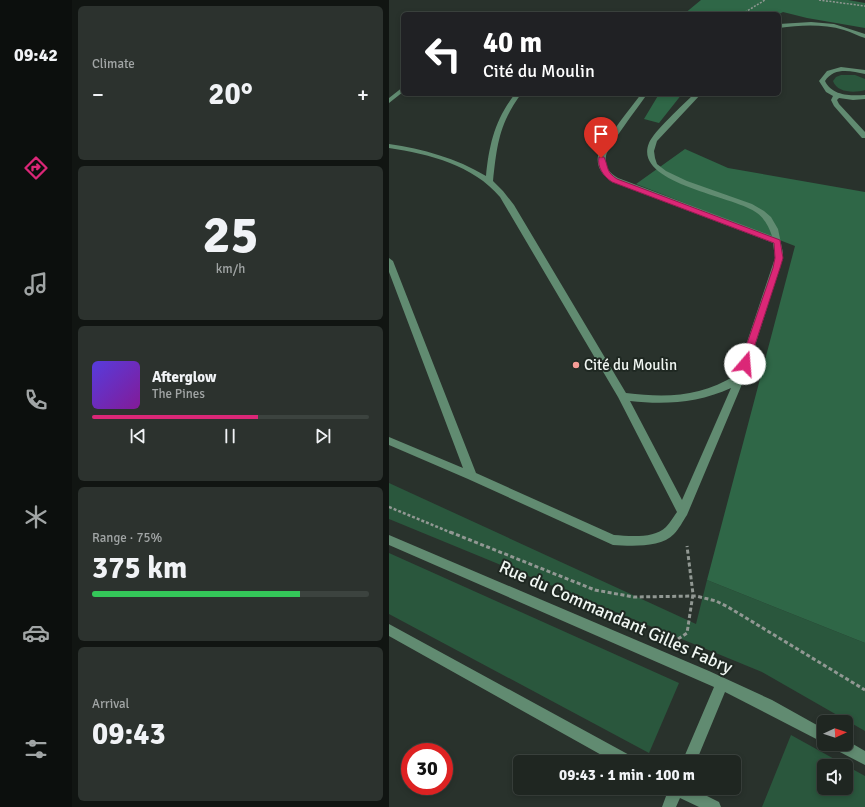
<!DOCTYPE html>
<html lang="en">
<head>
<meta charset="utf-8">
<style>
	:root { --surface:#1f2621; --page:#2c322e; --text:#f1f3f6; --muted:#a1a5a5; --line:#3c433f; --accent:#db2777 }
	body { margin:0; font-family:Signika,sans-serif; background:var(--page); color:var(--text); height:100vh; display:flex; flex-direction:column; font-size:15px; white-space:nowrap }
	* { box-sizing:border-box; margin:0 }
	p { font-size:13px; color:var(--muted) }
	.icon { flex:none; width:22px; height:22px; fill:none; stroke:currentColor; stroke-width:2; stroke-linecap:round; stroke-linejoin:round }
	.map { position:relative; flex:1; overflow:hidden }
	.panel { display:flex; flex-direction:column; gap:6px; padding:6px; background:#111512; width:317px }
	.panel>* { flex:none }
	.banner { position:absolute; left:12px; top:12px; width:380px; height:84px; border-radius:6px; box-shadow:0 2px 6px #0003,0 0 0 1px var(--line); background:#202124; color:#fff; overflow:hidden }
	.needle { width:26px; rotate:87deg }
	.controls { position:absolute; left:428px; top:715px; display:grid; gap:8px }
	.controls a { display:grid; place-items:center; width:36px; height:36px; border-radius:6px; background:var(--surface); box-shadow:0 2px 6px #0003,0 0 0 1px var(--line); font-size:20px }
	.speed { position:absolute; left:12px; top:743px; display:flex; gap:8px; font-size:20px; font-weight:700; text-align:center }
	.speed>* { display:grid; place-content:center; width:52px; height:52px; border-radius:50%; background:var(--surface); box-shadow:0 2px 6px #0003,0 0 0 1px var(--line); line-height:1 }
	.speed .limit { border:6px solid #d22; background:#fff; color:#111 }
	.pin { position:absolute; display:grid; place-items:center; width:34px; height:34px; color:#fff; margin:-41px -17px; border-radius:50% 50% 50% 0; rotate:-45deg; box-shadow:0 0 4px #0007 }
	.pin .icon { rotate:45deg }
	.me { position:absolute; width:44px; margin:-22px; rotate:18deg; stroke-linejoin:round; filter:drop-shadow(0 0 3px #0008) }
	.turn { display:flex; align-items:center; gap:14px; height:84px; padding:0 16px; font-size:18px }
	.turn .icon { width:52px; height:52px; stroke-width:2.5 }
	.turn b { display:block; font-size:28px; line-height:34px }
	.big { font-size:30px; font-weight:700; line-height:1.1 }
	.panel .widget { flex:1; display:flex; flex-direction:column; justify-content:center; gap:6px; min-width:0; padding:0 14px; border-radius:6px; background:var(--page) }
	.panel .dial { align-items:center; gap:0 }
	.dial b { font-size:52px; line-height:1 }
	.song { display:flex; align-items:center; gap:12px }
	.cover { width:48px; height:48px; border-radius:6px; background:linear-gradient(135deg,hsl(250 70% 55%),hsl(290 70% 35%)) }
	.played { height:4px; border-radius:2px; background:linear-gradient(90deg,var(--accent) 60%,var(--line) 60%) }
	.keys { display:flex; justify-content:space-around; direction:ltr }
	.heat { display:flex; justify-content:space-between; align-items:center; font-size:22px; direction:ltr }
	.charge { height:6px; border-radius:3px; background:linear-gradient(90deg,#34c759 75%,var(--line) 0) }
	.trip { position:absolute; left:124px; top:755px; width:228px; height:40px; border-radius:6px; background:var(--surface); box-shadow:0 2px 6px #0003,0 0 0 1px var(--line); font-weight:700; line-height:40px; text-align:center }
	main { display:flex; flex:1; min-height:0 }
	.tabs { display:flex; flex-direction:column; width:72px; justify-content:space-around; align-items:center; background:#0c0f0d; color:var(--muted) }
	.tabs .icon { width:28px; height:28px }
	.tabs .selected { color:var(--accent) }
	.tabs b { font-size:18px; color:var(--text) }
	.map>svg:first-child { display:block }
	.green { fill:#2a573d; fill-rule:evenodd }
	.forest { fill:#2f6747 }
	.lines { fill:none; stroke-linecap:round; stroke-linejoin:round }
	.path-far2 { stroke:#919893; stroke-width:1.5; stroke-dasharray:2 1.5; stroke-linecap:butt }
	.path-far1 { stroke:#919893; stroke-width:2.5; stroke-dasharray:3 2; stroke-linecap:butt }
	.path { stroke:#919893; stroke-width:3; stroke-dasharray:4 2.5; stroke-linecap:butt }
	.minor { fill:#618b71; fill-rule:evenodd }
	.route { fill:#db2777; stroke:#8e194d }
	.poi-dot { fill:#f59c96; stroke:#1f2822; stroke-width:1.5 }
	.labels { text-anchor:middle; stroke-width:4; stroke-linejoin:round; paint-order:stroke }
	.poi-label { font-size:15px; fill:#f0f6f2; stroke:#1f2822; text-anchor:start }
	.near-street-label { font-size:18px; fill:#f0f6f2; stroke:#1f2822 }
</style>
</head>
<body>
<main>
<nav class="tabs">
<b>09:42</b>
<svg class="icon selected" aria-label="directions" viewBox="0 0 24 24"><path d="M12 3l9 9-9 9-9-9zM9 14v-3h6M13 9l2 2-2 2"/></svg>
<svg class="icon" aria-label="music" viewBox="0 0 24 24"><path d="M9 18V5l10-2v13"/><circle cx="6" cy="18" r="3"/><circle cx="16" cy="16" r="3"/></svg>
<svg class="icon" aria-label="phone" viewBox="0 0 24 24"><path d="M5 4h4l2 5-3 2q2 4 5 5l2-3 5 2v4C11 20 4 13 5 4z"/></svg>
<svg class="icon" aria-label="climate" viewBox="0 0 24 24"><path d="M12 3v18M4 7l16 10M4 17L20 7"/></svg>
<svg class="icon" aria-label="car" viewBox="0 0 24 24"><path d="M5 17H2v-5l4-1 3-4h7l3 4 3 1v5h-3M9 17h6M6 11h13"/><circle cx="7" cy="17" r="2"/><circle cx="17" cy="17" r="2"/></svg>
<svg class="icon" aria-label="filters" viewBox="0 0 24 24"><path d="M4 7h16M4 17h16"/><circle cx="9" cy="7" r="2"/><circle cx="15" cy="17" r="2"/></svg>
</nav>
<section class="panel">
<div class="widget"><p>Climate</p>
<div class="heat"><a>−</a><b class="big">20°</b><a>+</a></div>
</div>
<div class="widget dial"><b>25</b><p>km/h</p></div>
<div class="widget">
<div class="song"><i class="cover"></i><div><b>Afterglow</b><p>The Pines</p></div></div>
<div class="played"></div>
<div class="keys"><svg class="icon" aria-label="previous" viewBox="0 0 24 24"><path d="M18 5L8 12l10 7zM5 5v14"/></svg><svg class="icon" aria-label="pause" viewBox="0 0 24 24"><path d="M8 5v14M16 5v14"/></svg><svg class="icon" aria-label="next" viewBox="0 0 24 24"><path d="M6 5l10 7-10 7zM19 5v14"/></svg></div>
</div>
<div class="widget"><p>Range · 75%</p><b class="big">375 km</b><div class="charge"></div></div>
<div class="widget"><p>Arrival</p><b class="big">09:43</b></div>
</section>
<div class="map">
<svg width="476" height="807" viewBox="0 0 476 807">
	<rect width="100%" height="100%" fill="#29322c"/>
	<!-- green -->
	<path class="green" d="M452,75H466L476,79V90C466,93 448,93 444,81L447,77Z
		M0,483L307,624L318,580L476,643V731L373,672L0,519Z
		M0,553L290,683L260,753L0,614Z
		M402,735L476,776V807H373ZM435,766H457V788H435Z"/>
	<!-- forest -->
	<path class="forest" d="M312,0H459L476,3V28L418,18L394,12L390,14H295Z
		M270,94H293L270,123L255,119Z
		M296,149L339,168L476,192V643L318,580L406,246L247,184Z"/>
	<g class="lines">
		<!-- path-far2 -->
		<path class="path-far2" d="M430,0L476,6
			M353,14L376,0"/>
		<!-- path-far1 -->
		<path class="path-far1" d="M0,507L63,533"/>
		<!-- path -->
		<path class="path" d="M61,532L206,590L245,597L307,596L327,601L339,607L476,690
			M289,639L298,633L304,594L298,546"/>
		<!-- minor -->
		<path class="minor" d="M422,22L445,24L476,34V38C469,36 462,32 455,30C434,24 412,25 390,28V24Z
			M452,67L476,70V74C462,71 445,67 436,81C443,96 462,96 476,95V99L464,100L450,98L448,100L450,104L476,132V138H473L445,106L442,100L444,96L437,92L430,81L438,71Z
			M14,87V92L0,103V98Z
			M126,94H132C110,124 108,145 104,181L114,191L125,205L237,393C278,398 311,397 347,375L386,258L384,243L223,182C214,176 207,167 209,156C211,146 244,105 252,94H258C251,105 219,146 217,156C215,166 220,173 229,178L383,236C380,227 376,219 368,213C347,196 243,184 260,143C264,132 295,104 305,94H312L268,141L265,151L266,158L268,164L277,171L298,181L363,204L375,211L382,217L389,229L394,253V258L356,377L298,515C294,521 290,529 285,534C272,548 242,546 224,545L79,479L0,445V437L74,468L0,272V258L4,261L87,473L225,535C240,536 265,539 277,527C281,523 285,516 288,512L229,397L111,197C84,165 40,154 0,148V144C34,149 67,158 97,176C100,145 106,119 126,94ZM342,388L293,500L241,401C276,405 309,403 342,388Z
			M0,535L320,671L383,700L435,729V743L336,692L307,762H293L325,687L0,545Z
			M0,624L244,757L246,762H225L0,636Z
			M457,740L476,751V765L445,749L443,744H457Z
			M280,788H302L330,802L332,807H310L291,798L287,807H273Z"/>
	</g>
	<!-- route -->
	<path class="route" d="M210,157H215C220,168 217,172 228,179L391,240L394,258L391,268L359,366L356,367L351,364L384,268L386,258L385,243L223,182C214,176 208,167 210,157Z"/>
	<!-- markers -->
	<circle class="poi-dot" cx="187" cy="365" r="4"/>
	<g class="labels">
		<!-- poi labels -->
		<g class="poi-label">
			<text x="195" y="370">Cité du Moulin</text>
		</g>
		<!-- near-street labels -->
		<g class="near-street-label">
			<text transform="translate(227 617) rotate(24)" y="6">Rue du Commandant Gilles Fabry</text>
		</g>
	</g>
</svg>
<div class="controls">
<a><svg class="needle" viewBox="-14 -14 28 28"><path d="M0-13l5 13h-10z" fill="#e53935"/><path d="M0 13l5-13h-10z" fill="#a1a5a5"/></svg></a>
<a><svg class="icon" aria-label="sound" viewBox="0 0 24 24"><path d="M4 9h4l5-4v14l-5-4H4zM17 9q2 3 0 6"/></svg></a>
</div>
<div class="speed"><div class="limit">30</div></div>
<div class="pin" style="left:212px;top:158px;background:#d93025"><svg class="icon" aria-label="arrive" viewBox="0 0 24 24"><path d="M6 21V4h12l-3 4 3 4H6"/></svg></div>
<svg class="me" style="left:356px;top:364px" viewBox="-20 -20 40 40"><circle r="19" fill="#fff"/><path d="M0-13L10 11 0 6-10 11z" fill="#db2777"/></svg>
<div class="trip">09:43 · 1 min · 100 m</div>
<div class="banner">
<div class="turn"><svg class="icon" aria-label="left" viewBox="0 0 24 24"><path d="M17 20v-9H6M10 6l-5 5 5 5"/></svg><div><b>40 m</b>Cité du Moulin</div></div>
</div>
</div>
</main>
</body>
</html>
